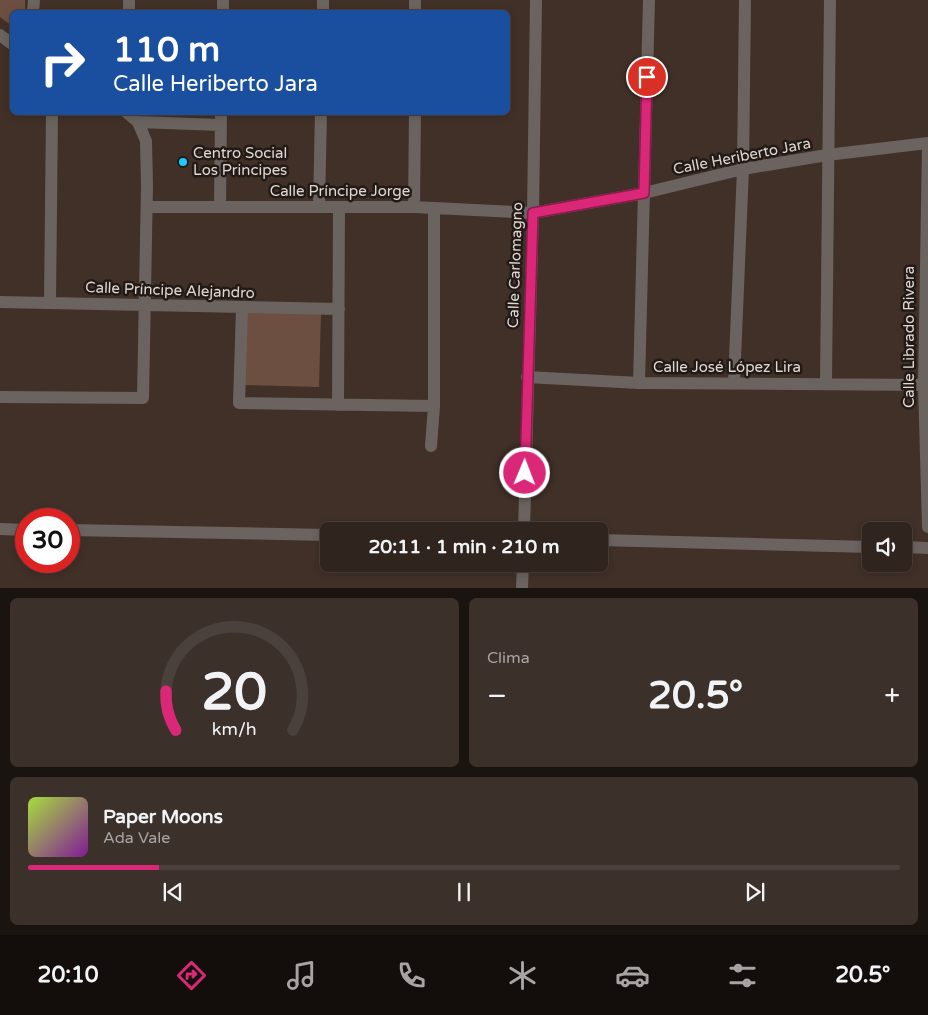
<!DOCTYPE html>
<html lang="es">
<head>
<meta charset="utf-8">
<style>
	:root { --surface:#30241e; --page:#3c302b; --text:#f1f3f6; --muted:#a8a4a4; --line:#4b413c; --accent:#db2777 }
	body { margin:0; font-family:"Varela Round",sans-serif; background:var(--page); color:var(--text); height:100vh; display:flex; flex-direction:column; font-size:19px; white-space:nowrap }
	* { box-sizing:border-box; margin:0 }
	p { font-size:16px; color:var(--muted) }
	.icon { flex:none; width:28px; height:28px; fill:none; stroke:currentColor; stroke-width:2; stroke-linecap:round; stroke-linejoin:round }
	.map { position:relative; height:588px; overflow:hidden }
	.sheet { display:flex; flex-direction:column; gap:10px; padding:10px; background:#1a1410; flex:1 }
	.sheet>* { flex:none }
	.top-card { position:absolute; left:10px; top:10px; width:500px; height:105px; border-radius:8px; box-shadow:0 2px 8px #0003,0 0 0 1px var(--line); background:#1a4fa0; color:#fff; overflow:hidden }
	.buttons { position:absolute; left:862px; top:522px; display:grid; gap:10px }
	.buttons a { display:grid; place-items:center; width:50px; height:50px; border-radius:8px; background:var(--surface); box-shadow:0 2px 8px #0003,0 0 0 1px var(--line); font-size:25px }
	.speed { position:absolute; left:15px; top:508px; display:flex; gap:10px; font-size:25px; font-weight:700; text-align:center }
	.speed>* { display:grid; place-content:center; width:65px; height:65px; border-radius:50%; background:var(--surface); box-shadow:0 2px 8px #0003,0 0 0 1px var(--line); line-height:1 }
	.speed .limit { border:8px solid #d22; background:#fff; color:#111 }
	.pin { position:absolute; display:grid; place-items:center; width:42px; height:42px; color:#fff; margin:-21px; border:2px solid #fff; border-radius:50%; box-shadow:0 1px 5px #0007 }
	.me { position:absolute; width:55px; margin:-28px; rotate:1deg; stroke-linejoin:round; filter:drop-shadow(0 0 4px #0008) }
	.turn { display:flex; align-items:center; gap:18px; height:105px; padding:0 20px; font-size:22px }
	.turn .icon { width:65px; height:65px; stroke-width:2.5 }
	.turn b { display:block; font-size:35px; line-height:42px }
	.big { font-size:38px; font-weight:700; line-height:1.1 }
	.sheet .card { flex:1; display:flex; flex-direction:column; justify-content:center; gap:8px; min-width:0; padding:0 18px; border-radius:8px; background:var(--page) }
	.sheet .dial { align-items:center; gap:0 }
	.dial svg { height:130px; overflow:visible; fill:none; stroke:var(--line); stroke-width:7; stroke-linecap:round; text-anchor:middle }
	.dial text { fill:var(--text); stroke:none }
	.song { display:flex; align-items:center; gap:15px }
	.cover { width:60px; height:60px; border-radius:8px; background:linear-gradient(135deg,hsl(80 70% 55%),hsl(290 70% 35%)) }
	.played { height:5px; border-radius:2px; background:linear-gradient(90deg,var(--accent) 15%,var(--line) 15%) }
	.keys { display:flex; justify-content:space-around; direction:ltr }
	.heat { display:flex; justify-content:space-between; align-items:center; font-size:28px; direction:ltr }
	.sheet .tiles { flex:1; display:grid; gap:10px; grid-template-columns:1fr 1fr }
	.card:last-child { grid-column:span 2 }
	.trip { position:absolute; left:320px; top:522px; width:288px; height:50px; border-radius:8px; background:var(--surface); box-shadow:0 2px 8px #0003,0 0 0 1px var(--line); font-weight:700; line-height:50px; text-align:center }
	.tabs { display:flex; height:80px; justify-content:space-around; align-items:center; background:#130e0c; color:var(--muted) }
	.tabs .icon { width:35px; height:35px }
	.tabs .current { color:var(--accent) }
	.tabs b { font-size:22px; color:var(--text) }
	.map>svg:first-child { display:block }
	.green { fill:#6d4f41 }
	.lines { fill:none; stroke-linecap:round; stroke-linejoin:round }
	.street { stroke:#6b635f; stroke-width:12 }
	.route-casing { stroke:#8e194d; stroke-width:12 }
	.route { stroke:#db2777; stroke-width:9 }
	.poi-dot { fill:#1fc9fd; stroke:#211a16; stroke-width:2 }
	.labels { text-anchor:middle; stroke-width:5; stroke-linejoin:round; paint-order:stroke }
	.poi-label { font-size:15px; fill:#e1d6d1; stroke:#211a16; text-anchor:start }
	.street-label { font-size:15px; fill:#e1d6d1; stroke:#211a16 }
</style>
</head>
<body>
<div class="map">
<svg width="928" height="588" viewBox="0 0 928 588">
	<rect width="100%" height="100%" fill="#403028"/>
	<!-- green -->
	<path class="green" d="M0,0H25V12H12V26L0,17Z
		M245,312L321,313L319,387L243,385Z"/>
	<g class="lines">
		<!-- street -->
		<path class="street" d="M33,12L34,0
			M129,12V0
			M223,12V0
			M323,12V0
			M415,12V0
			M0,35L12,44
			M126,112L138,122L221,125
			M928,146L924,385L928,527
			M147,207H414L533,213L644,193L743,169L827,155L928,143
			M220,207L221,112
			M319,207L321,112
			M414,207L415,112
			M0,302L339,309
			M50,302L52,112
			M242,309L239,403L434,406
			M527,377L639,383L928,385
			M734,382L743,169L745,0
			M639,383L649,0
			M826,383L830,0
			M0,397L143,398L147,186L146,141L138,122
			M338,405L339,207
			M431,446L434,406V209
			M0,529L26,530
			M69,530L329,535
			M524,531L533,213L536,0
			M599,540L871,547
			M904,547L928,548
			M522,588L523,564"/>
	</g>
	<g class="lines">
		<!-- route casing -->
		<g class="route-casing">
			<path id="route" d="M525,473L533,213L644,193L647,77"/>
		</g>
		<!-- route -->
		<use href="#route" class="route"/>
	</g>
	<!-- markers -->
	<circle class="poi-dot" cx="183" cy="162" r="5"/>
	<g class="labels">
		<!-- poi labels -->
		<g class="poi-label">
			<text x="193" y="158">Centro Social<tspan x="193" dy="17">Los Principes</tspan></text>
		</g>
		<!-- street labels -->
		<g class="street-label">
			<text transform="translate(742 156) rotate(-11)" y="5">Calle Heriberto Jara</text>
			<text x="340" y="196">Calle Príncipe Jorge</text>
			<text transform="translate(515 265) rotate(-88)" y="5">Calle Carlomagno</text>
			<text transform="translate(170 290) rotate(2)" y="5">Calle Príncipe Alejandro</text>
			<text transform="translate(909 337) rotate(-90)" y="5">Calle Librado Rivera</text>
			<text x="727" y="372">Calle José López Lira</text>
		</g>
	</g>
</svg>
<div class="buttons">
<a><svg class="icon" aria-label="sound" viewBox="0 0 24 24"><path d="M4 9h4l5-4v14l-5-4H4zM17 9q2 3 0 6"/></svg></a>
</div>
<div class="speed"><div class="limit">30</div></div>
<div class="pin" style="left:647px;top:77px;background:#d93025"><svg class="icon" aria-label="arrive" viewBox="0 0 24 24"><path d="M6 21V4h12l-3 4 3 4H6"/></svg></div>
<svg class="me" style="left:525px;top:473px" viewBox="-20 -20 40 40"><circle r="17" fill="#db2777" stroke="#fff" stroke-width="3"/><path d="M0-11L8 9 0 5-8 9z" fill="#fff"/></svg>
<div class="trip">20:11 · 1 min · 210 m</div>
<div class="top-card">
<div class="turn"><svg class="icon" aria-label="right" viewBox="0 0 24 24"><path d="M7 20v-9h11M14 6l5 5-5 5"/></svg><div><b>110 m</b>Calle Heriberto Jara</div></div>
</div>
</div>
<section class="sheet">
<div class="tiles">
<div class="card dial"><svg viewBox="0 0 100 80">
<path d="M14 69A42 42 0 1 1 86 69"/>
<path d="M14 69A42 42 0 0 1 8 45" stroke="#db2777"/>
<text x="50" y="56" font-size="32" font-weight="700">20</text>
<text x="50" y="72" font-size="11">km/h</text>
</svg></div>
<div class="card"><p>Clima</p>
<div class="heat"><a>−</a><b class="big">20.5°</b><a>+</a></div>
</div>
<div class="card">
<div class="song"><i class="cover"></i><div><b>Paper Moons</b><p>Ada Vale</p></div></div>
<div class="played"></div>
<div class="keys"><svg class="icon" aria-label="previous" viewBox="0 0 24 24"><path d="M18 5L8 12l10 7zM5 5v14"/></svg><svg class="icon" aria-label="pause" viewBox="0 0 24 24"><path d="M8 5v14M16 5v14"/></svg><svg class="icon" aria-label="next" viewBox="0 0 24 24"><path d="M6 5l10 7-10 7zM19 5v14"/></svg></div>
</div>
</div>
</section>
<nav class="tabs">
<b>20:10</b>
<svg class="icon current" aria-label="directions" viewBox="0 0 24 24"><path d="M12 3l9 9-9 9-9-9zM9 14v-3h6M13 9l2 2-2 2"/></svg>
<svg class="icon" aria-label="music" viewBox="0 0 24 24"><path d="M9 18V5l10-2v13"/><circle cx="6" cy="18" r="3"/><circle cx="16" cy="16" r="3"/></svg>
<svg class="icon" aria-label="phone" viewBox="0 0 24 24"><path d="M5 4h4l2 5-3 2q2 4 5 5l2-3 5 2v4C11 20 4 13 5 4z"/></svg>
<svg class="icon" aria-label="climate" viewBox="0 0 24 24"><path d="M12 3v18M4 7l16 10M4 17L20 7"/></svg>
<svg class="icon" aria-label="car" viewBox="0 0 24 24"><path d="M5 17H2v-5l4-1 3-4h7l3 4 3 1v5h-3M9 17h6M6 11h13"/><circle cx="7" cy="17" r="2"/><circle cx="17" cy="17" r="2"/></svg>
<svg class="icon" aria-label="filters" viewBox="0 0 24 24"><path d="M4 7h16M4 17h16"/><circle cx="9" cy="7" r="2"/><circle cx="15" cy="17" r="2"/></svg>
<b>20.5°</b>
</nav>
</body>
</html>
